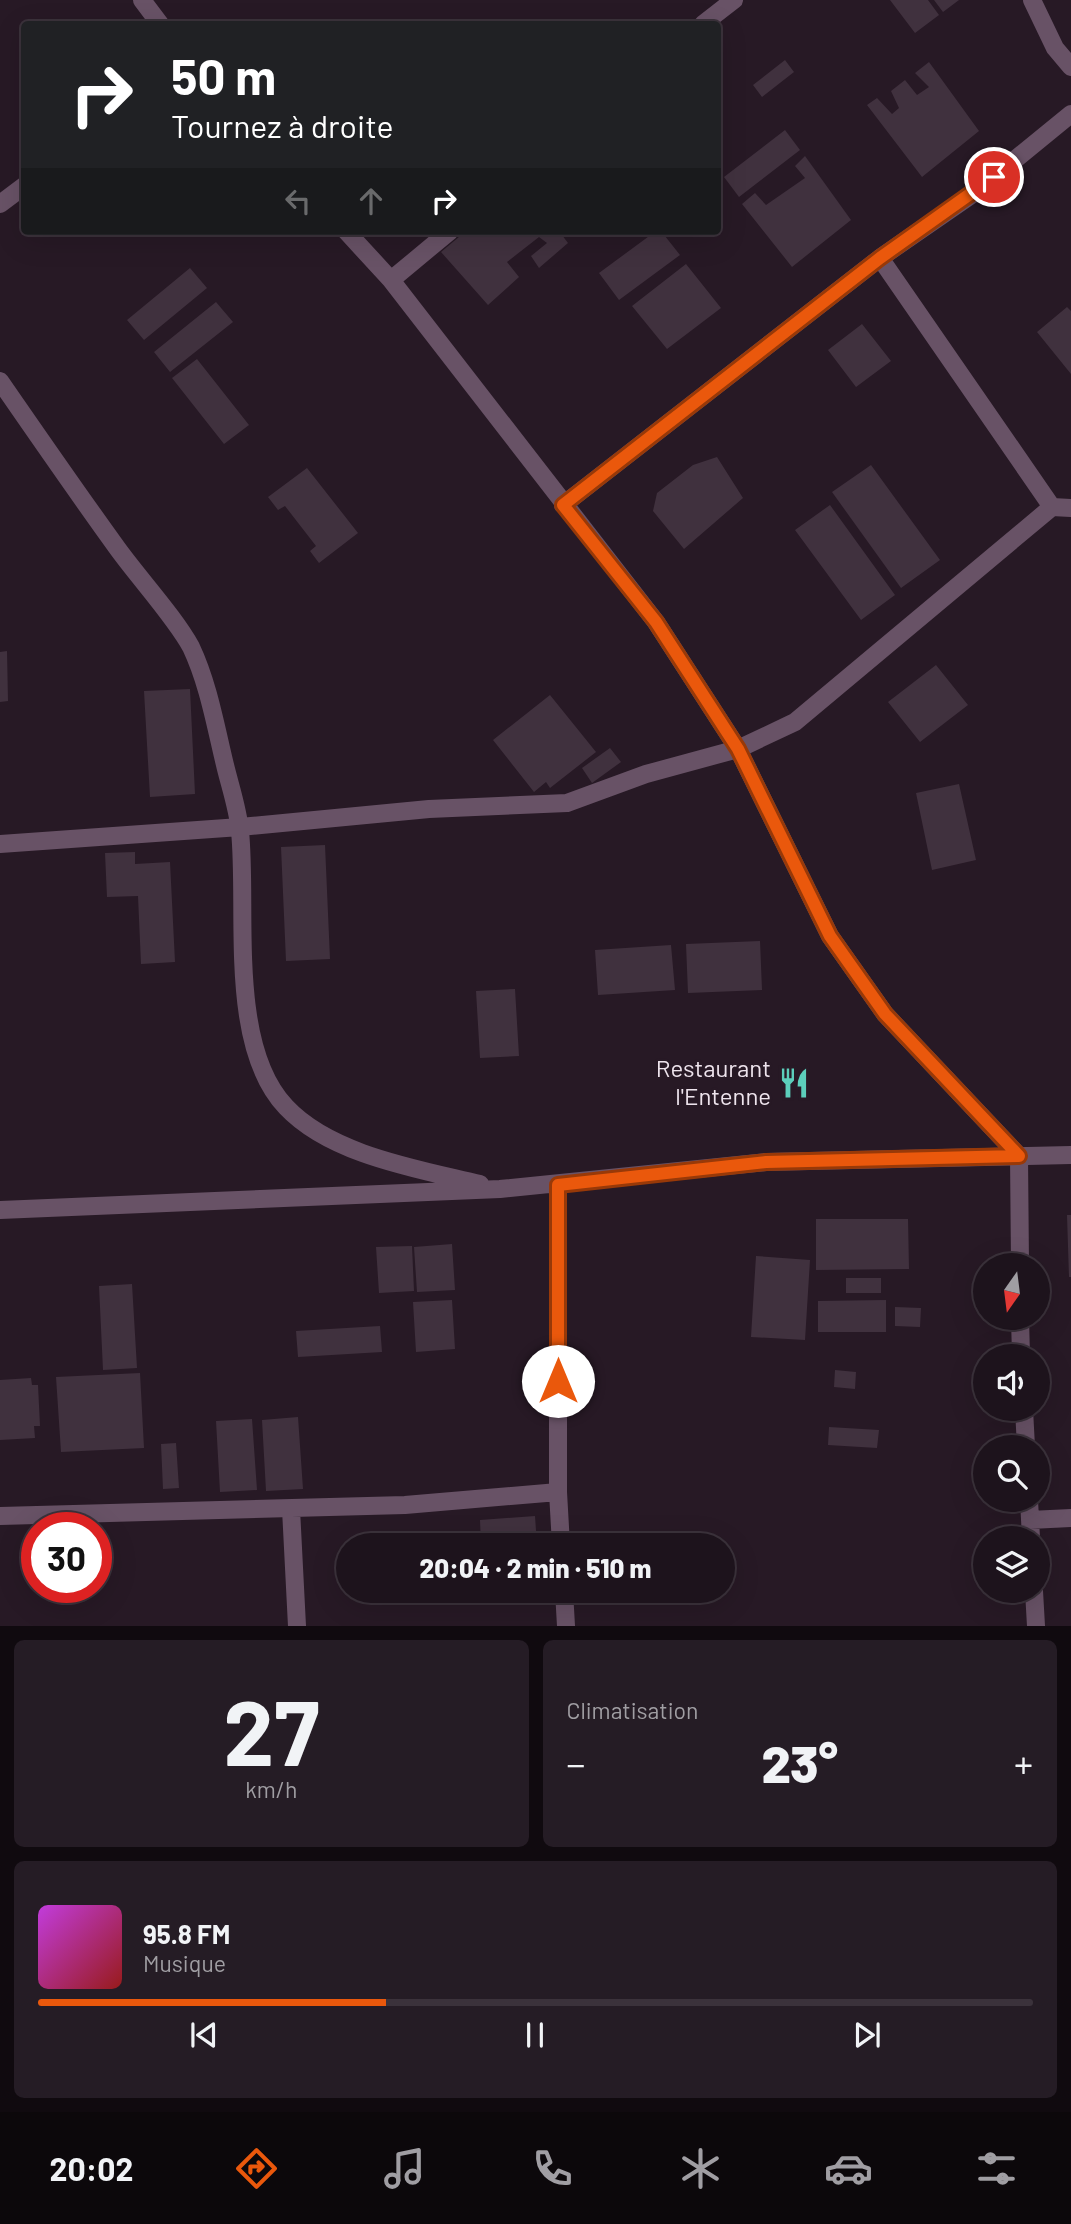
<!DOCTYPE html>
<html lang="fr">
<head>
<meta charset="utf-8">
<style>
	:root { --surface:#1d131c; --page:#251c25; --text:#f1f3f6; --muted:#a09ea3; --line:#3b323b; --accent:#ea580c }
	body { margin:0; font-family:Barlow,sans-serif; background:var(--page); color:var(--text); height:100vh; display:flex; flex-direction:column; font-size:26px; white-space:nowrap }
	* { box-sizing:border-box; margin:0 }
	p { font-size:23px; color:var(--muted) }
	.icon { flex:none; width:38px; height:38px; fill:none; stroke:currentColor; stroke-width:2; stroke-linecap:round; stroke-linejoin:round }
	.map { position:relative; height:1626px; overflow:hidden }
	.side { display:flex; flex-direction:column; gap:14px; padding:14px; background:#100a0f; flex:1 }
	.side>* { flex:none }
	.hud { position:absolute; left:21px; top:21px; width:700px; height:214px; border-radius:7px; box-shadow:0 7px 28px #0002,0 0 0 2px var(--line); background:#202124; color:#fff; overflow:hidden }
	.needle { width:46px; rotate:194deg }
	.fabs { position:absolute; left:973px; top:1253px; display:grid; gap:14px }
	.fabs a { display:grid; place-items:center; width:77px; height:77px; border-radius:50%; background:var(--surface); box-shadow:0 7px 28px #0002,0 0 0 2px var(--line); font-size:35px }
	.speed { position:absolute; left:21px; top:1512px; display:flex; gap:14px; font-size:35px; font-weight:700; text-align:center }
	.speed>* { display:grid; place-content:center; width:91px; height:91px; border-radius:50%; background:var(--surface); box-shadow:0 7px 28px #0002,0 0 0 2px var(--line); line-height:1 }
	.speed .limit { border:10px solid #d22; background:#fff; color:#111 }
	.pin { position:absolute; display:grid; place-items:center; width:60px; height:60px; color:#fff; margin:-30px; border:4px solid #fff; border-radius:50%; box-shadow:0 2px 7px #0007 }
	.me { position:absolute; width:77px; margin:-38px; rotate:0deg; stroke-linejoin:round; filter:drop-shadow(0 0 5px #0008) }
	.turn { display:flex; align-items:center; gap:24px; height:147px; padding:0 35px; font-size:32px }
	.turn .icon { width:91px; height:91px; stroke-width:2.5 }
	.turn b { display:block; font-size:49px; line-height:60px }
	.lanes { display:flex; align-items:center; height:66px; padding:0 35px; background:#0003; justify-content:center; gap:35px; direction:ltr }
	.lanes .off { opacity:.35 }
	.big { font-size:52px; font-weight:800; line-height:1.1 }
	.side .tile { flex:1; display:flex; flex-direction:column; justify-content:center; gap:10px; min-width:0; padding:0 24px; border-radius:10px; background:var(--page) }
	.side .dial { align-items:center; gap:0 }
	.dial b { font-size:91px; line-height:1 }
	.song { display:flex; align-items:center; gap:21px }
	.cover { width:84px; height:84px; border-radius:10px; background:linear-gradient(135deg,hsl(290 70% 55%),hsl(0 70% 35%)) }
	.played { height:7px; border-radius:4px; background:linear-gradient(90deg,var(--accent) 35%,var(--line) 35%) }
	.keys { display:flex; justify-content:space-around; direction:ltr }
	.heat { display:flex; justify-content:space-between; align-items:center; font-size:38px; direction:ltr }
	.side .tiles { flex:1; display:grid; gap:14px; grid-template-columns:1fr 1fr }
	.tile:last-child { grid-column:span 2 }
	.trip { position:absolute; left:336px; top:1533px; width:399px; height:70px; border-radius:35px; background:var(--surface); box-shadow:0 7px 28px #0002,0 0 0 2px var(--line); font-weight:800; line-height:70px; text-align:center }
	.tabs { display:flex; height:112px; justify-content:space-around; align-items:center; background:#0c080b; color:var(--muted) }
	.tabs .icon { width:49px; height:49px }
	.tabs .selected { color:var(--accent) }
	.tabs b { font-size:32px; color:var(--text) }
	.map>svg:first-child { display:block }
	.building { fill:#40313e }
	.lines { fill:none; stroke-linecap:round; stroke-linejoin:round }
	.street { stroke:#685266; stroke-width:18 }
	.route-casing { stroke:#983908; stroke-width:18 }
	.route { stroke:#ea580c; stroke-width:12 }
	.labels { text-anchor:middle; stroke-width:5; stroke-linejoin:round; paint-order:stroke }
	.poi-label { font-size:24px; fill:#eee4ed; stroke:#271925; text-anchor:end }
</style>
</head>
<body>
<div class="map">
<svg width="1071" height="1626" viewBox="0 0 1071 1626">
	<rect width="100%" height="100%" fill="#271925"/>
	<!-- building -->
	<path class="building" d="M890,0H928L939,15L915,33Z
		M934,0H959L943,12Z
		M785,60L794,72L762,97L753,85Z
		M929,62L979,131L922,177L867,105L877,98L892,114L899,108L891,91L905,80L917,95L929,87L915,73Z
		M785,130L800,150L739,197L724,177Z
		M805,156L851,220L792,267L742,204L755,193L766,205L805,178L795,166Z
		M466,231H559L568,243L539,268L531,256L547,243L539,237L507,262L519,277L488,305L441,252Z
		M656,231H661L680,255L619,300L599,273Z
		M686,264L721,308L667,349L632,306Z
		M190,268L207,288L144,340L127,320Z
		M216,302L233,322L170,372L154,352Z
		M1067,307L1071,311V374L1037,332Z
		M862,324L891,361L856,387L828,350Z
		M197,359L249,425L224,444L172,378Z
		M717,457L743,498L684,549L653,511L657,493L693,465Z
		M871,465L940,560L901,588L832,492Z
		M307,468L358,533L319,563L310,551L316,546L285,506L278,510L268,497Z
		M830,505L895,595L861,620L795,530Z
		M7,651L8,701L0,702V652Z
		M936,665L968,705L920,742L888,702Z
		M190,689L195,794L150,797L144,691Z
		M550,695L596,752L550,788L546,782L534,792L493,740Z
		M610,748L621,762L592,783L582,768Z
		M959,784L976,860L932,870L916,793Z
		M325,845L330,959L286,961L281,847Z
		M135,852V864L170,862L175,962L141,964L138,896L107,897L105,853Z
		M760,941L762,990L688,993L686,944Z
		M671,945L675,990L598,995L595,950Z
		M515,989L519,1056L480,1058L476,991Z
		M1067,1215H1071V1277H1069Z
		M816,1219H908L909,1269L816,1270Z
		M452,1244L455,1290L417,1292L414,1247Z
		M412,1246L414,1291L379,1293L376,1247Z
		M756,1256L810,1260L805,1340L751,1337Z
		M846,1278H881V1293H846Z
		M132,1284L137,1368L103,1370L99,1286Z
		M452,1300L455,1349L416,1352L413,1302Z
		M886,1300V1332H818V1301Z
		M895,1307L921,1308L920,1327L895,1326Z
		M380,1326L382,1352L298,1357L296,1331Z
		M835,1370L856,1372L855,1389L834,1387Z
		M140,1373L144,1448L61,1452L56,1377Z
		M31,1378L32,1385H38L40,1426H34L35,1438L0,1440V1380Z
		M298,1417L303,1489L266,1491L262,1420Z
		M252,1419L257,1490L220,1492L216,1421Z
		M829,1427L879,1430L877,1448L828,1445Z
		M176,1443L179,1488L163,1489L161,1444Z
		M535,1516L537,1545H481L480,1520Z"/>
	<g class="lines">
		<!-- street -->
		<path class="street" d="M142,0L160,24
			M1032,0L1055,48L1071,67
			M703,24L734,0
			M0,204L24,186
			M346,231L391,280L656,622L738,749L830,936L885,1014L1019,1156L1020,1265
			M880,258L1052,507L1071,508
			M391,280L450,231
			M0,381C38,436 76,491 115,545C136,575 175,617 191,647C209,685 216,729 226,769C231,789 238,810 240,831C248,910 227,1045 286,1107C331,1155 418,1169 480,1184
			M563,505L880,258L974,193L1071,114
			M0,844L240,827L429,809L567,803L646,774L738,749L795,722L1052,507
			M558,1185V1492L561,1545
			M0,1210L500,1189L766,1162L1071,1155
			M1020,1318L1021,1356
			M1024,1409L1026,1447
			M1029,1500L1031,1538
			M291,1509L297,1626
			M0,1516L405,1505L558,1492
			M1030,1520L1071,1518
			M564,1591L566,1626
			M1034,1591L1036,1626"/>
	</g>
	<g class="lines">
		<!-- route casing -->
		<g class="route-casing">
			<path id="route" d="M558,1381V1185L766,1162L1019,1156L885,1014L830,936L738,749L656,622L563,505L880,258L994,177"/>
		</g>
		<!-- route -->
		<use href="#route" class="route"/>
	</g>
	<!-- icons -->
	<defs>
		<g id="restaurant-bare" transform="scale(2.415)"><path d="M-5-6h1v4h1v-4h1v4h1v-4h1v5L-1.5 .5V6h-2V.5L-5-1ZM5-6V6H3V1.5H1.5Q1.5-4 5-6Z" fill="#5ccebb" stroke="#271925" stroke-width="2.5" paint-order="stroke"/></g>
	</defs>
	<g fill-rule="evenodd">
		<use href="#restaurant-bare" x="794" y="1083"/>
	</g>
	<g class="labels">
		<!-- poi labels -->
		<g class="poi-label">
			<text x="771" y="1077">Restaurant<tspan x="771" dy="28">l'Entenne</tspan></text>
		</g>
	</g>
</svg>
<div class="fabs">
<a><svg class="needle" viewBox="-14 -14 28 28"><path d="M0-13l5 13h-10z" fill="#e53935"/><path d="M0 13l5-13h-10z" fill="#a09ea3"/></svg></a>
<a><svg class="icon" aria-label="sound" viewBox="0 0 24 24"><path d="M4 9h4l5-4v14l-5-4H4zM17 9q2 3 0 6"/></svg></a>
<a><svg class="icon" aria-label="search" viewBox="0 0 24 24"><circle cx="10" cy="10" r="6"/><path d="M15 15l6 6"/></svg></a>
<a><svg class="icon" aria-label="layers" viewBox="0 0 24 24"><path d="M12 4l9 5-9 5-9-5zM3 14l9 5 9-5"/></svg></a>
</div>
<div class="speed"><div class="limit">30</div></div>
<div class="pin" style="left:994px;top:177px;background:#d93025"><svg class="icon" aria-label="arrive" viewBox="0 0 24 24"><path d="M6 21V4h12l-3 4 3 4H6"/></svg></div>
<svg class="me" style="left:558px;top:1381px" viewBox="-20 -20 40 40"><circle r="19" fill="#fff"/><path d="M0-13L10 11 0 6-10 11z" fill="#ea580c"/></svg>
<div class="trip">20:04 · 2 min · 510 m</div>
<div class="hud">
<div class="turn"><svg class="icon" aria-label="right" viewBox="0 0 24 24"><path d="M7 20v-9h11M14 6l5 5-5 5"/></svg><div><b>50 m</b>Tournez à droite</div></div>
<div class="lanes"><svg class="icon off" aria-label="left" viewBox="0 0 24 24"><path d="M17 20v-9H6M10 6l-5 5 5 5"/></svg><svg class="icon off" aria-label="ahead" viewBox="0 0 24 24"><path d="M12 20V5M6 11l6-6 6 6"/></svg><svg class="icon" aria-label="right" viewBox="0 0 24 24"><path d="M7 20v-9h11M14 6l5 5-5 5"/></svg></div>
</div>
</div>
<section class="side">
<div class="tiles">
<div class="tile dial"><b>27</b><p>km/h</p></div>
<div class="tile"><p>Climatisation</p>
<div class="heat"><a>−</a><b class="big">23°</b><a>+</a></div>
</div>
<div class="tile">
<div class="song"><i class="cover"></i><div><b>95.8 FM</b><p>Musique</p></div></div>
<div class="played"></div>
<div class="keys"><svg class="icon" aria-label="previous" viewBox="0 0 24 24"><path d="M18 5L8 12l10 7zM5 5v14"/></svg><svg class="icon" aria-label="pause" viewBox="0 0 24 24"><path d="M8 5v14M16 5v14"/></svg><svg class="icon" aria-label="next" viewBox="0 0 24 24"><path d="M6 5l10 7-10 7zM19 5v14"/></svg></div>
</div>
</div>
</section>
<nav class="tabs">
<b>20:02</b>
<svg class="icon selected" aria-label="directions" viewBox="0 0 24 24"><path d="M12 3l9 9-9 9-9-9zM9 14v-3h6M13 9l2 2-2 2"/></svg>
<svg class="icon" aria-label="music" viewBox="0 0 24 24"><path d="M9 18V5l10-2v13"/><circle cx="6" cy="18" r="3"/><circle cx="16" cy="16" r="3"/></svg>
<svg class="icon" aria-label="phone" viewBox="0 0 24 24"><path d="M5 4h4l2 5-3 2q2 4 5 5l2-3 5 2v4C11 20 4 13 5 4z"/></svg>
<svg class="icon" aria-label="climate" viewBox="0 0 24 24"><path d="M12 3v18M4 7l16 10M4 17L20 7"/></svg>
<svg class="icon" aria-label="car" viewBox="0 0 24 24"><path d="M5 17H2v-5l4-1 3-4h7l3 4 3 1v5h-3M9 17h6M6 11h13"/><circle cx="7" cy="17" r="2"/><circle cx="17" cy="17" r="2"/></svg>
<svg class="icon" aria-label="filters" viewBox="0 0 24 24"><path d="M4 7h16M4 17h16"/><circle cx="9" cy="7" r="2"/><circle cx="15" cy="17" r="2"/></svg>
</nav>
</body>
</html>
